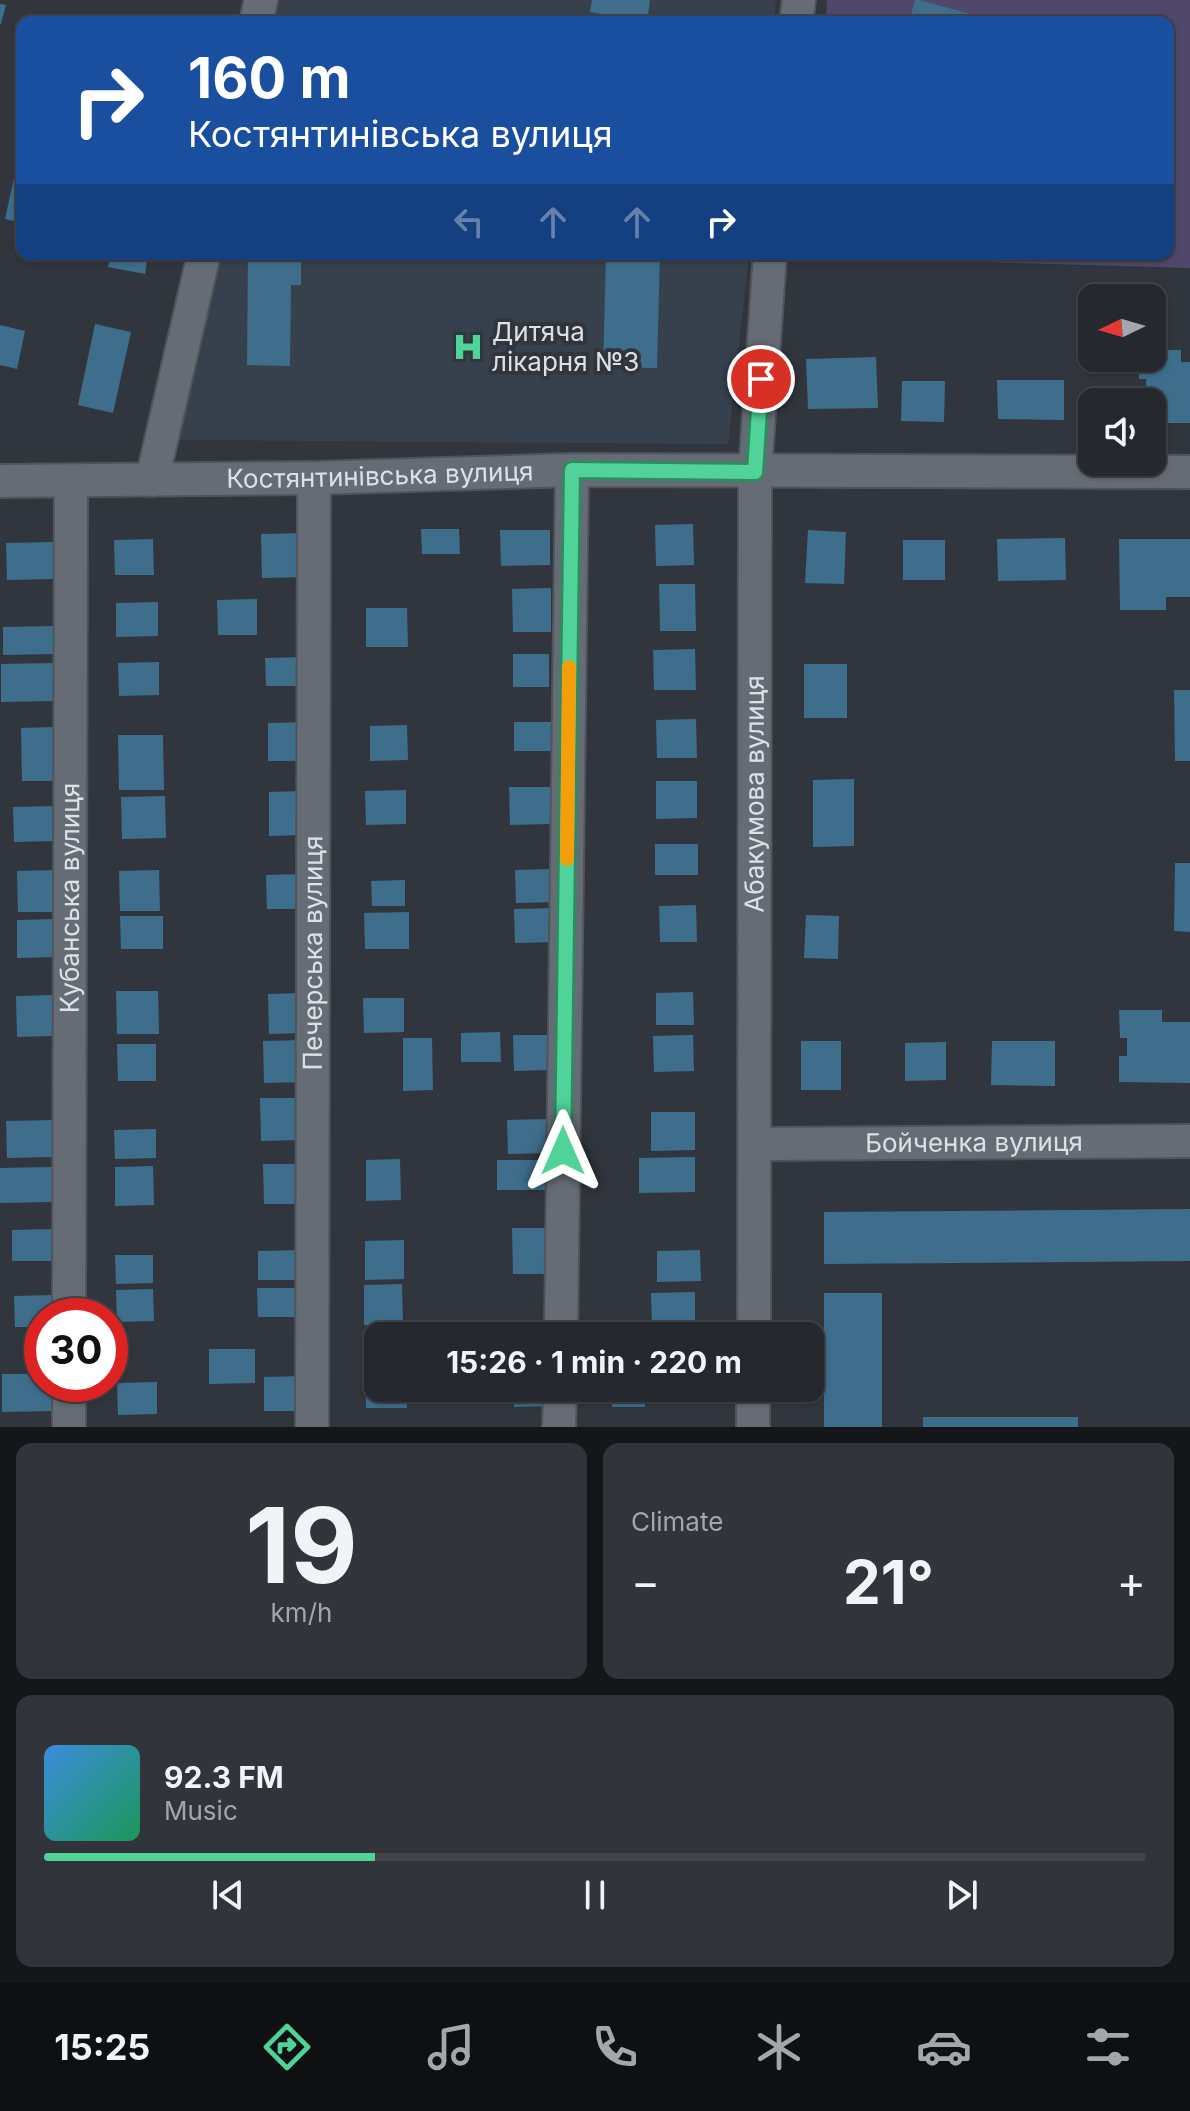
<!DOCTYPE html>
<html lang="en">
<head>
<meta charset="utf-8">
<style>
	:root { --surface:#25282e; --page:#31343a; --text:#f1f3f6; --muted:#a3a6aa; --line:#42444a; --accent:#4fd399 }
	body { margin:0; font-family:Inter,sans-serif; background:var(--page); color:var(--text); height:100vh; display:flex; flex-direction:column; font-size:30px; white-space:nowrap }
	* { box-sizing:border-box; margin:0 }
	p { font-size:26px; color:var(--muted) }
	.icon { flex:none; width:44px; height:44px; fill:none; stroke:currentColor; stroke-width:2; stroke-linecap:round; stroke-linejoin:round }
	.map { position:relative; height:1427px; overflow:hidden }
	.drawer { display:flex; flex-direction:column; gap:16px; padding:16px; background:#141619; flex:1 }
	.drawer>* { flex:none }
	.banner { position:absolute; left:16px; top:16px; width:1158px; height:244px; border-radius:16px; box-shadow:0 2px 6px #0004,0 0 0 2px var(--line); background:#1a4fa0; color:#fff; overflow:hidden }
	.needle { width:52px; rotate:265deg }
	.controls { position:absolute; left:1078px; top:284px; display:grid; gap:16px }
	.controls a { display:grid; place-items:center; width:88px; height:88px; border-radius:16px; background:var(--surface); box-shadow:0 2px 6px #0004,0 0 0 2px var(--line); font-size:40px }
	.speed { position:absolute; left:24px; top:1298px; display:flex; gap:16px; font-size:40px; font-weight:700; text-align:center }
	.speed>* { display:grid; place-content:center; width:104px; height:104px; border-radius:50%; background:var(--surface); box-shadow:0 2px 6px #0004,0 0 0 2px var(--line); line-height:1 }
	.speed .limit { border:12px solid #d22; background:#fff; color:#111 }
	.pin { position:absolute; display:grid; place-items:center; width:68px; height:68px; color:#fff; margin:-34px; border:4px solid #fff; border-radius:50%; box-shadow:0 2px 8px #0007 }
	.me { position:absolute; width:88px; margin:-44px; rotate:0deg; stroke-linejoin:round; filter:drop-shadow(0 0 6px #0008) }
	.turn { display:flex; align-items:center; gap:28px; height:168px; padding:0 40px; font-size:36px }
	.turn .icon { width:104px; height:104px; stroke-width:2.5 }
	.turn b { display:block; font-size:56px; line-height:68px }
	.lanes { display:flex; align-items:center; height:76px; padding:0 40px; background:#0003; justify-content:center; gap:40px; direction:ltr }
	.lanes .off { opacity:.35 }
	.big { font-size:60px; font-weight:700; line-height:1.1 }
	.drawer .tile { flex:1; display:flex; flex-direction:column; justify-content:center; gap:12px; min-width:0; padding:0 28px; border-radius:16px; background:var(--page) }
	.drawer .dial { align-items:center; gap:0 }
	.dial b { font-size:104px; line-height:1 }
	.song { display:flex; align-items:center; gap:24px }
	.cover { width:96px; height:96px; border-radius:12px; background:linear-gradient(135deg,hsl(210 70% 55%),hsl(150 70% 35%)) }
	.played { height:8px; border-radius:4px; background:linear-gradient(90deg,var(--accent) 30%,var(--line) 30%) }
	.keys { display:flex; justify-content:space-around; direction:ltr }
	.heat { display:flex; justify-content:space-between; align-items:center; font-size:44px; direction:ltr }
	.drawer .tiles { flex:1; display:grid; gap:16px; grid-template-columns:1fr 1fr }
	.tile:last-child { grid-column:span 2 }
	.trip { position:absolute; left:364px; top:1322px; width:460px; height:80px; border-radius:16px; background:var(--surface); box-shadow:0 2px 6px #0004,0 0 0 2px var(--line); font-weight:700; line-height:80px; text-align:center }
	.menu { display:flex; height:128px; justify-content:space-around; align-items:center; background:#0f1012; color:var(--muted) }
	.menu .icon { width:56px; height:56px }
	.menu .current { color:var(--accent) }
	.menu b { font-size:36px; color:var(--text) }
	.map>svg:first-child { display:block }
	.built { fill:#37404d }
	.green { fill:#50476b }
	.building { fill:#3e6e8c }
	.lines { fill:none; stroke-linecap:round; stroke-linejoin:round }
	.minor-casing { stroke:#50555a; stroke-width:36 }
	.minor { stroke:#666c75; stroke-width:32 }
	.route-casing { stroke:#338963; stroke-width:20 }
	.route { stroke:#4fd399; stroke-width:14 }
	.slow { stroke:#f59e0b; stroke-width:14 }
	.labels { text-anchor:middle; stroke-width:8; stroke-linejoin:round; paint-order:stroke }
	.poi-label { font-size:26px; fill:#dde1e6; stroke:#31363e; text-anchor:start }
	.street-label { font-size:26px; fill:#dde1e6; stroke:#31363e }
</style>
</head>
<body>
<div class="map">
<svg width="1190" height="1427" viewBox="0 0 1190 1427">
	<rect width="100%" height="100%" fill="#31363e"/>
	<!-- built -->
	<path class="built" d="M275,0H776L774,22H270Z
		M219,254H749L728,444L178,440Z"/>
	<!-- green -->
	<path class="green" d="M827,0H1190V268L810,257L1168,254V22H826Z"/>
	<!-- building -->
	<path class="building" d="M592,0H650L647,22L590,12Z
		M915,0H919L1000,22H909Z
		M0,4L6,5L1,24H0Z
		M14,178L22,180V223L5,219Z
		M111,254H148L145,274L108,267Z
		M248,254H301V285H291L290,366L247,365Z
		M606,254H660L657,368L603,367Z
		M95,324L131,332L113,413L78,405Z
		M0,325L25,331L17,369L0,365Z
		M1152,350H1181V362H1190V423H1152V402H1139V396H1147L1146,379H1139V358H1152Z
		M876,357L878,408L808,409L806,359Z
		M997,380H1064V420L998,419Z
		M902,381H945L944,422L901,421Z
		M693,524L694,565L656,566L655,525Z
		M421,529H459L460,554H422Z
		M500,530H550V565L501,566Z
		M808,530L846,532L844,584L805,583Z
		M308,533L309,577L262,578L261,534Z
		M1065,538L1066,580L998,581L997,539Z
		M153,539L154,575H115L114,540Z
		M1119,539H1190V597H1166V610H1120Z
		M903,540H945V580H903Z
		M53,542V579L7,580L6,543Z
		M659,584H695L696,631H660Z
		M551,588V632H513L512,589Z
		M257,599V635H218L217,600Z
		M158,602V636L116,637V603Z
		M366,608H407L408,647H366Z
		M54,626L55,654L3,655V627Z
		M695,649L696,690H654L653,650Z
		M513,654H549V687H513Z
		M307,657V686H266L265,658Z
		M159,662V695L119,696L118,663Z
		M55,663L56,701L1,702V664Z
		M804,664H847V718H804Z
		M1174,690H1190V761H1175Z
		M696,719L697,758H657L656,720Z
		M309,722V761H268V723Z
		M514,722H551V751H514Z
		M407,725L408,760L370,761V726Z
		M55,727L56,781H22L21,728Z
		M118,735H163L164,790H119Z
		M854,779V846L813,847V780Z
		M656,781H697V818L656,819Z
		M509,787H550L551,824L510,825Z
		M406,790V824L366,825L365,791Z
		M304,791L305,835L269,836V792Z
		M165,796L166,838L122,839L121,797Z
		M56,806V841L14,842L13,807Z
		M655,844H698V875H655Z
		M1175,863H1190V932L1174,931Z
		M553,869L554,902L516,903L515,870Z
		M56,870L57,912H18L17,871Z
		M159,870L160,911H120L119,871Z
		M304,874V909H267L266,875Z
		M405,880V906H372L371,881Z
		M696,905L697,942H660L659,906Z
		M554,908V942L515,943L514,909Z
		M409,912V949H365L364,913Z
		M806,915L839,916L838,959L804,958Z
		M120,916H163V949H121Z
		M57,919L58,957L17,958V920Z
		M116,991H158L159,1034H117Z
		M693,992L694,1025H656V993Z
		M303,993L304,1033L269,1034L268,994Z
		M53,995V1036L17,1037L16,996Z
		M363,998H404V1032L364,1033Z
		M1119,1010H1162V1022H1190V1083L1119,1082V1056H1127V1038H1120Z
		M500,1032L501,1062H461V1033Z
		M513,1035H550V1070L514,1071Z
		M693,1035L694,1071L654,1072L653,1036Z
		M403,1038H432L433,1090L403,1091Z
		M304,1040L305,1082L264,1083L263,1041Z
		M801,1041H841V1090H801Z
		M992,1041H1055V1086L991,1085Z
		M946,1042V1080L905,1081V1043Z
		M117,1044H156V1081H118Z
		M260,1098H300V1140L261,1141Z
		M651,1112H695V1150L651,1151Z
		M550,1119L551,1153L508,1154L507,1120Z
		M52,1120L53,1157L7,1158L6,1121Z
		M156,1129V1158L115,1159L114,1130Z
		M695,1157V1192L639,1193V1158Z
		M400,1159L401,1200L366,1201V1160Z
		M497,1160H549V1190H497Z
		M263,1164H299V1204H264Z
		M153,1166L154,1205L115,1206V1167Z
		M52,1167L53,1202L0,1203V1168Z
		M1190,1209V1261L824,1264V1212Z
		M512,1228H548L549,1274H513Z
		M54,1229V1261H12V1230Z
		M404,1240V1279L365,1280V1241Z
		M301,1250L302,1280H258V1251Z
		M700,1250L701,1281L657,1282V1251Z
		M115,1255H153V1283L116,1284Z
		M402,1284L403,1325H364V1285Z
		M257,1288H302V1317H258Z
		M153,1289L154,1321L117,1322L116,1290Z
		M695,1292V1328L652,1329L651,1293Z
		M824,1293H882V1427H824Z
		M54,1295V1316H42V1327H15L14,1296Z
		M209,1349H255V1383L209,1384Z
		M365,1368H378V1388H407V1408H366Z
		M2,1374H42V1384H56V1411L2,1412Z
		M304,1376V1411H264V1377Z
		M157,1382V1414L118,1415L117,1383Z
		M514,1388H552V1406L514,1407Z
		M612,1388H645V1407H612Z
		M923,1417H1078V1427H923Z"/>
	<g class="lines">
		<!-- minor casing -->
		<g class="minor-casing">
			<g id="minor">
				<path d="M256,22L261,0"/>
				<path d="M796,22L799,0"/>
				<path d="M152,480L204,254"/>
				<path id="s1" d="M0,481L314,478L572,470L1190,472"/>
				<path id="s2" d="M756,1144L1190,1141"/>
				<path id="s3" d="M69,1316L71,482"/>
				<path d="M561,1336L572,470"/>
				<path id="s4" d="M754,1336L755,472L770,254"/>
				<path d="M69,1427V1384"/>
				<path id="s5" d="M312,1427L314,478"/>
				<path d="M559,1427L560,1388"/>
				<path d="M753,1427V1388"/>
			</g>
		</g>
		<!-- minor -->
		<use href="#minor" class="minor"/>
	</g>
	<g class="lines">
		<!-- route casing -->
		<g class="route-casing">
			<path id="route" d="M563,1151L572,470L755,472L761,379"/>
		</g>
		<!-- route -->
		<use href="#route" class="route"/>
		<!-- slow -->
		<path class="slow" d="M567,859L569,667"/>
	</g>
	<!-- icons -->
	<defs>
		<g id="hospital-bare" transform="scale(2.4)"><path d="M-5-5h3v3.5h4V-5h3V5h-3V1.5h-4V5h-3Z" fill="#4fd399" stroke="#31363e" stroke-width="2.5" paint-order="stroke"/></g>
	</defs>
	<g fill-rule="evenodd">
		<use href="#hospital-bare" x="468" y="347"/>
	</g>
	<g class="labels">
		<!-- poi labels -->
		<g class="poi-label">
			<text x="492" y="341">Дитяча<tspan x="492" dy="30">лікарня №3</tspan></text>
		</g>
		<!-- street labels -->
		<g class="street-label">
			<text dy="9" stroke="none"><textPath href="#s1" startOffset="380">Костянтинівська вулиця</textPath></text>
			<text dy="9" stroke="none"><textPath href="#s4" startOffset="542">Абакумова вулиця</textPath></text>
			<text dy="9" stroke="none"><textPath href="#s3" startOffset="418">Кубанська вулиця</textPath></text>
			<text dy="9" stroke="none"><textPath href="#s5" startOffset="474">Печерська вулиця</textPath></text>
			<text dy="9" stroke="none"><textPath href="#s2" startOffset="218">Бойченка вулиця</textPath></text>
		</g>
	</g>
</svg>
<div class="controls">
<a><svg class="needle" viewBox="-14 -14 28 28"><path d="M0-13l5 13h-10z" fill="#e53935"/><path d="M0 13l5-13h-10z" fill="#a3a6aa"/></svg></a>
<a><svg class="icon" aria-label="sound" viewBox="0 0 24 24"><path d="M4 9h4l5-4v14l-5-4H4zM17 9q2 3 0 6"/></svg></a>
</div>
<div class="speed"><div class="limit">30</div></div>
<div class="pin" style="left:761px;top:379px;background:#d93025"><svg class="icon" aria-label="arrive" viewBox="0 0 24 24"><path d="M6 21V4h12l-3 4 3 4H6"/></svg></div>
<svg class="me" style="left:563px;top:1151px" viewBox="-20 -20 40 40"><path d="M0-17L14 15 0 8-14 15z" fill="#4fd399" stroke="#fff" stroke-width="4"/></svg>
<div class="trip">15:26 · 1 min · 220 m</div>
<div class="banner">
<div class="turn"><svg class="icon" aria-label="right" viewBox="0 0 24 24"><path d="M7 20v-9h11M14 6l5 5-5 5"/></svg><div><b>160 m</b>Костянтинівська вулиця</div></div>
<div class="lanes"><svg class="icon off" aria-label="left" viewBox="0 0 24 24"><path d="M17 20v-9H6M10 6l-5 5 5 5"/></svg><svg class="icon off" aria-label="ahead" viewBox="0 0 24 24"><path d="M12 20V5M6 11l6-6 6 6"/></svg><svg class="icon off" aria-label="ahead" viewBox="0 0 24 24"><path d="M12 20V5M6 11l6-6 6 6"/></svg><svg class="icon" aria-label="right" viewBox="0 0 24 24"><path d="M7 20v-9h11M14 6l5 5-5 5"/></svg></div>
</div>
</div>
<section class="drawer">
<div class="tiles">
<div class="tile dial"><b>19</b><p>km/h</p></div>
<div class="tile"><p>Climate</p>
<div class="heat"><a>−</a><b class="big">21°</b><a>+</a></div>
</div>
<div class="tile">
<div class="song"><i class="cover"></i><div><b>92.3 FM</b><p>Music</p></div></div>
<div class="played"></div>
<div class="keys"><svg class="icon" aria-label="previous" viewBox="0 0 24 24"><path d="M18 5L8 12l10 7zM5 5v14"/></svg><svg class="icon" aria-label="pause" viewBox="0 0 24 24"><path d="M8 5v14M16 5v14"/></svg><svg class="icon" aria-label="next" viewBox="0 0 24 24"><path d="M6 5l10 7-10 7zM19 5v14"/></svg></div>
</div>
</div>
</section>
<nav class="menu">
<b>15:25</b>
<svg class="icon current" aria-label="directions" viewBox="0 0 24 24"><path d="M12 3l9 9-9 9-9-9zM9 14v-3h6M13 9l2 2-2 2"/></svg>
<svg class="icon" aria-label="music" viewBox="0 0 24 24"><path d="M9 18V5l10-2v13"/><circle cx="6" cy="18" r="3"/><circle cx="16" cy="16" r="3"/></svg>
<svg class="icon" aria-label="phone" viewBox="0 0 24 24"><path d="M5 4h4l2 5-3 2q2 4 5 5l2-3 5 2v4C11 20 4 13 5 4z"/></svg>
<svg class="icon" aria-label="climate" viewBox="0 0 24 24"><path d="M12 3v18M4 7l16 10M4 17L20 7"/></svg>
<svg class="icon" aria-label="car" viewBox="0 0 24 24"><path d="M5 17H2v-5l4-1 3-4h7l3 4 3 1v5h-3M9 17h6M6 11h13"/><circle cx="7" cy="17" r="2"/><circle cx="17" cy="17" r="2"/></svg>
<svg class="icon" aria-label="filters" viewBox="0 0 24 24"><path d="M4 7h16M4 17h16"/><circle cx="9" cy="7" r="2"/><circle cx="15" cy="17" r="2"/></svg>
</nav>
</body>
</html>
